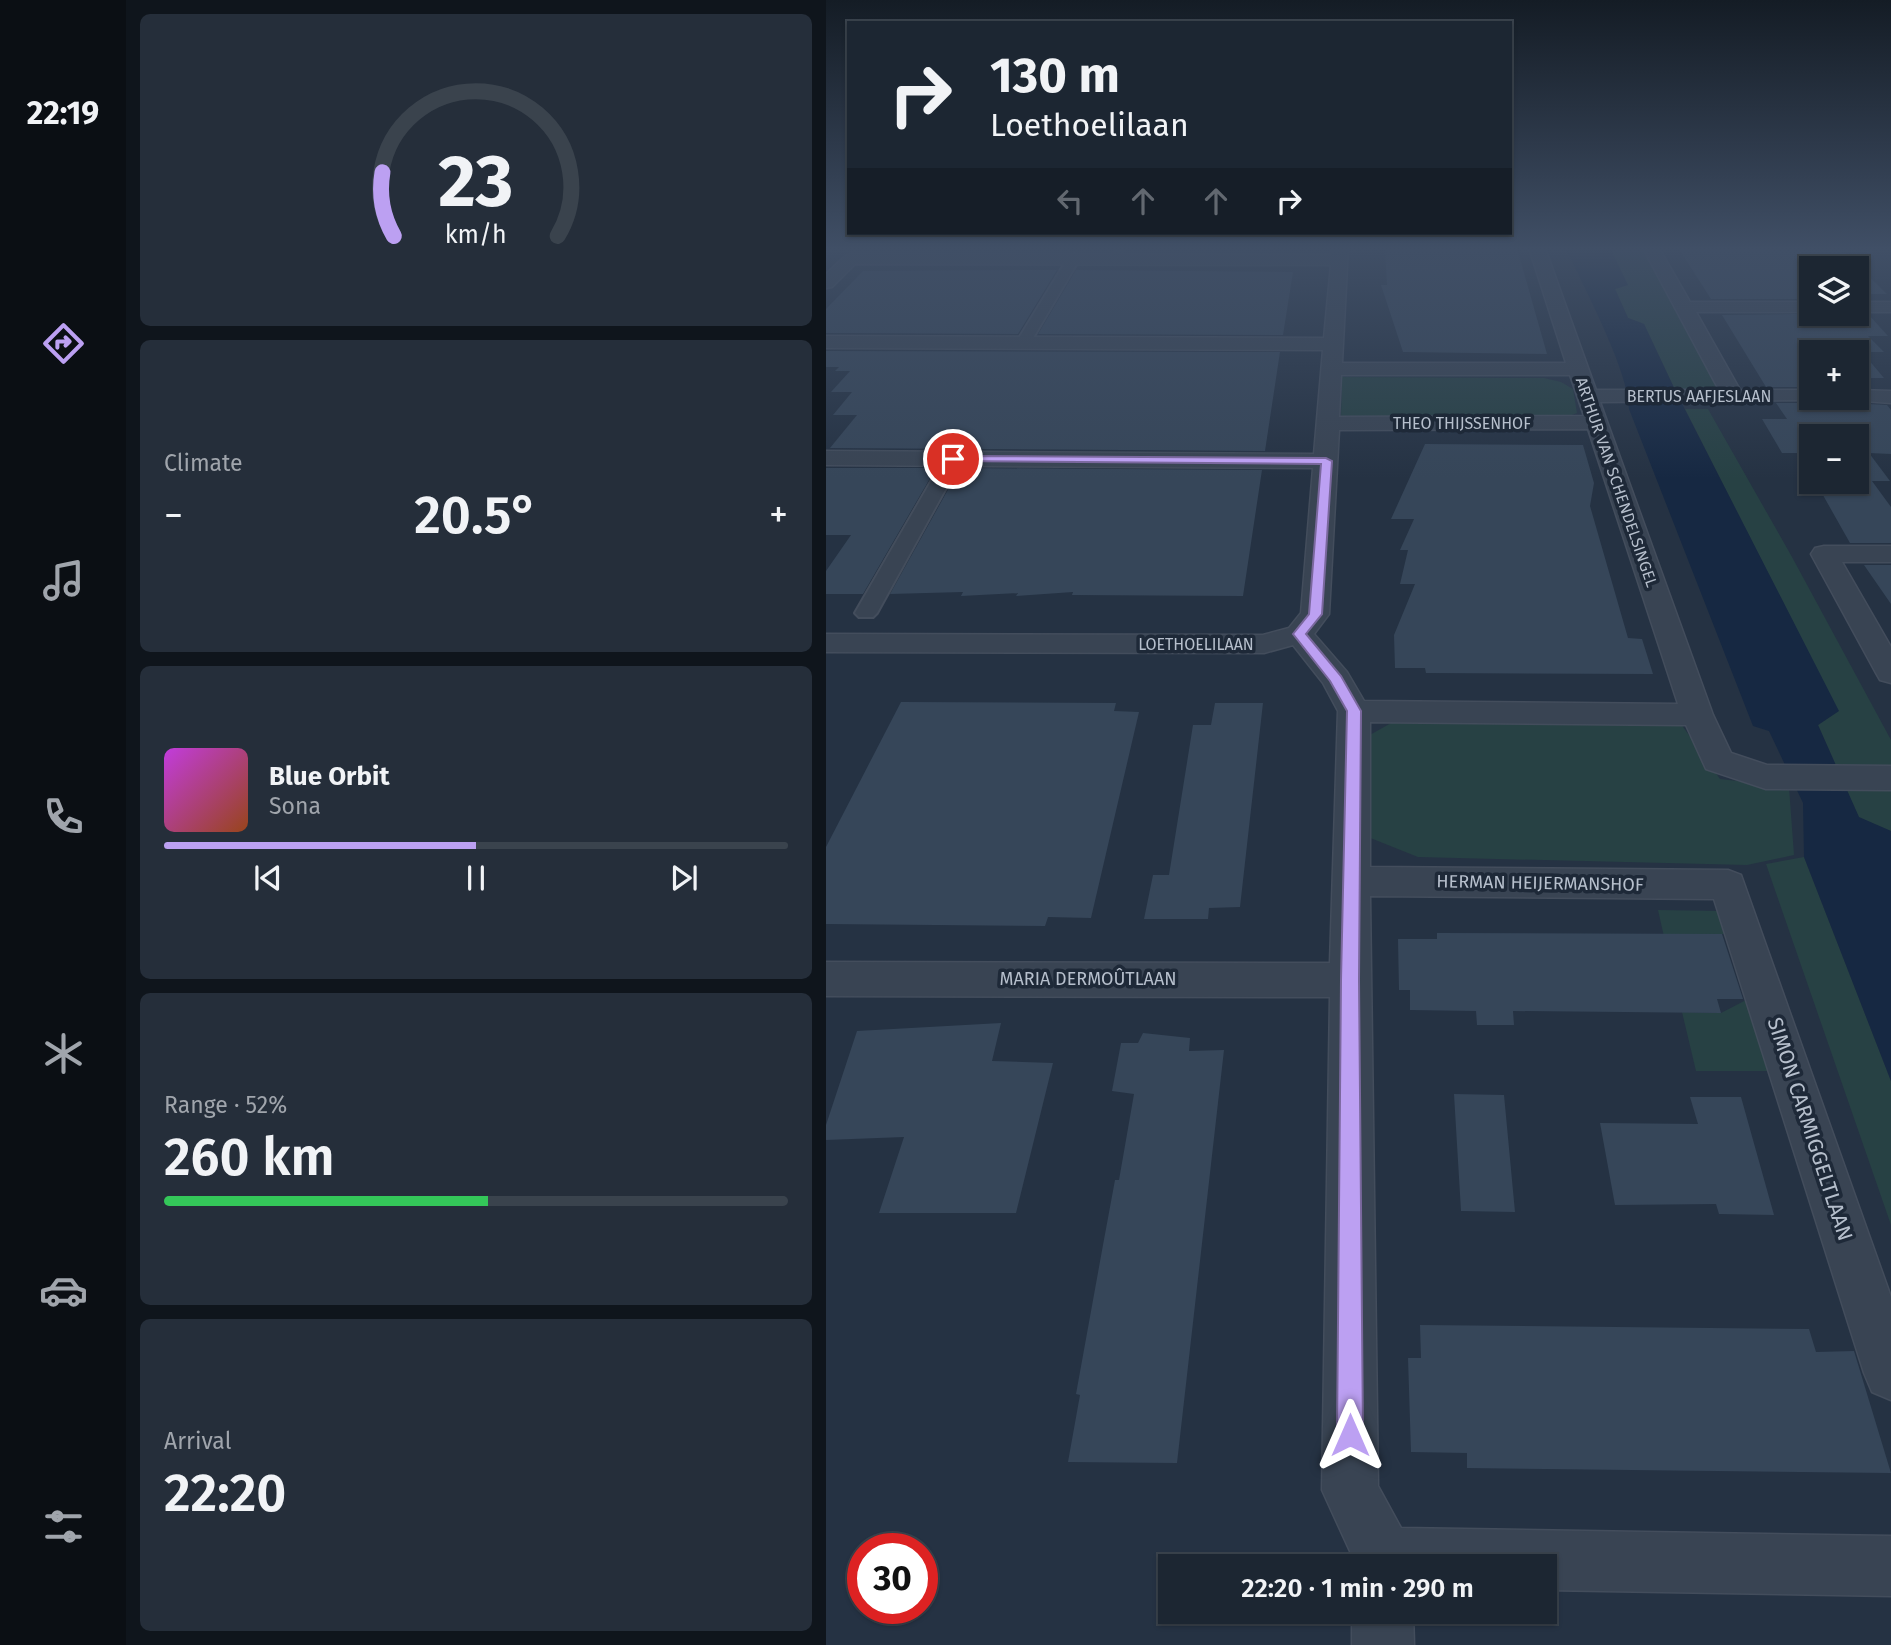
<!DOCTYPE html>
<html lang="en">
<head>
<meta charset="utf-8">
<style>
	:root { --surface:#1c2632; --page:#252e3a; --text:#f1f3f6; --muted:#a0a5ac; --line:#3a434d; --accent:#bca0f2 }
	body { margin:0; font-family:"Fira Sans",sans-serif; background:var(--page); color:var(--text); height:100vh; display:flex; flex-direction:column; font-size:26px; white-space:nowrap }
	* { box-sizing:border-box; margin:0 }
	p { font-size:23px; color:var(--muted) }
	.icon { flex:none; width:38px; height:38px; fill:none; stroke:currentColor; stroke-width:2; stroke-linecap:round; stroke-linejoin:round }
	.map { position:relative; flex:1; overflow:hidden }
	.panel { display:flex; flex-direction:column; gap:14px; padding:14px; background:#0f151c; width:700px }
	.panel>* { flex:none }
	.banner { position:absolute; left:21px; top:21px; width:665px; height:214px; border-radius:0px; box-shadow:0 2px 5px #0004,0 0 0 2px var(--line); background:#1c2632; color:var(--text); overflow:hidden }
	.buttons { position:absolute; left:973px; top:256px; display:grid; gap:14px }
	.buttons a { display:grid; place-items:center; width:70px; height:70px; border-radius:0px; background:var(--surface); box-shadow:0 2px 5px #0004,0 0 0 2px var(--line); font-size:35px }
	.speed { position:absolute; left:21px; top:1533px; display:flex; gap:14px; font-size:35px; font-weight:700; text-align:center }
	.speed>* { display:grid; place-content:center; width:91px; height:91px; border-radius:50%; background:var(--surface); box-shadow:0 2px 5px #0004,0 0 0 2px var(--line); line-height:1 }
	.speed .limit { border:10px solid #d22; background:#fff; color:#111 }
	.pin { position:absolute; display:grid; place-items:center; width:60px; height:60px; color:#fff; margin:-30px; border:4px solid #fff; border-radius:50%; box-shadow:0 2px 7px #0007 }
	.me { position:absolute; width:77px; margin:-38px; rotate:0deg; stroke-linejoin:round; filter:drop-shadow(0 0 5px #0008) }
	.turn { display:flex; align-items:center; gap:24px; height:147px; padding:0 28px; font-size:32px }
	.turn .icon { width:91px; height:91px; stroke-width:2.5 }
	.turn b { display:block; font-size:49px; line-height:60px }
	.lanes { display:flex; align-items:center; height:66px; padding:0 28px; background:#0003; justify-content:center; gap:35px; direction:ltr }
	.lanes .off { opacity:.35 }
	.big { font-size:52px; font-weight:600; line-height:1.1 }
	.panel .card { flex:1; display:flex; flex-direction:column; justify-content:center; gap:10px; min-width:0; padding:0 24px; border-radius:10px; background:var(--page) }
	.panel .dial { align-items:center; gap:0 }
	.dial svg { height:182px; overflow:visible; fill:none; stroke:var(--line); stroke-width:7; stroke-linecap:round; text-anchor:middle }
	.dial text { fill:var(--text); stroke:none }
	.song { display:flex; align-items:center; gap:21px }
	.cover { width:84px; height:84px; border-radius:10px; background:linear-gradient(135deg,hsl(290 70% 55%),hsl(20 70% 35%)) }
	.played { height:7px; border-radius:4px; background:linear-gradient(90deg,var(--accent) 50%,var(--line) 50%) }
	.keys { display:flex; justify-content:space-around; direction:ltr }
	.heat { display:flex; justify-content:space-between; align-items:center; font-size:38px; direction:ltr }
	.charge { height:10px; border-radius:5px; background:linear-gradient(90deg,#34c759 52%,var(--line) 0) }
	.trip { position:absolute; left:332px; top:1554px; width:399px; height:70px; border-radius:0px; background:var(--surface); box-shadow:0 2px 5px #0004,0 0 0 2px var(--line); font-weight:600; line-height:70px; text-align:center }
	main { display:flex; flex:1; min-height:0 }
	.dock { display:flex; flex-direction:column; width:126px; justify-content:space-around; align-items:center; background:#0b0f14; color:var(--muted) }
	.dock .icon { width:49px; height:49px }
	.dock .current { color:var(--accent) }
	.dock b { font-size:32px; color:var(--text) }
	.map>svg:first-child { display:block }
	.green { fill:#274144 }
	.water { fill:#162842 }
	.building { fill:#364659 }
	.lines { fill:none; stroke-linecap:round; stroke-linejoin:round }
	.service-casing { stroke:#434d5c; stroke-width:3 }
	.pedestrian-casing { stroke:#434d5c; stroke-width:4 }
	.minor-casing { stroke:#434d5c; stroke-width:3 }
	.service { fill:#394453; fill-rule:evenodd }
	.pedestrian { fill:#394453; fill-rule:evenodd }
	.minor { fill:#394453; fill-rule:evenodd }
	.route { fill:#bca0f2; stroke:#7a689d; stroke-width:2 }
	.labels { text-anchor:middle; stroke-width:7; stroke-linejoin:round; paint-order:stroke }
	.far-street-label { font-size:16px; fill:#b6bfcc; stroke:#1e2938 }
	.street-label { font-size:18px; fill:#b6bfcc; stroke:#1e2938 }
	.near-street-label { font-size:21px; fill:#b6bfcc; stroke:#1e2938 }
</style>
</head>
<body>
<main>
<nav class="dock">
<b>22:19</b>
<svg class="icon current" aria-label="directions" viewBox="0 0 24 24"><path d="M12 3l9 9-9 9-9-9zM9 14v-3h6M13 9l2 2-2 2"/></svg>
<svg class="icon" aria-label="music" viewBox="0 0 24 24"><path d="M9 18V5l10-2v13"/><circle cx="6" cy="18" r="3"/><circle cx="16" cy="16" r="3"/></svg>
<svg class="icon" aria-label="phone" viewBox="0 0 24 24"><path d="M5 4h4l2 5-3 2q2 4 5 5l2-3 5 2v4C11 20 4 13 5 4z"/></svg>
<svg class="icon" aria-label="climate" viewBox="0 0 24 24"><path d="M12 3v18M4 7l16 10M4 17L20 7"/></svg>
<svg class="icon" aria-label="car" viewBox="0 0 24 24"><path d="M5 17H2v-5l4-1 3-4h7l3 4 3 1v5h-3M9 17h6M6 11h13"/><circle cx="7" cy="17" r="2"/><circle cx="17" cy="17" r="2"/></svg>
<svg class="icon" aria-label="filters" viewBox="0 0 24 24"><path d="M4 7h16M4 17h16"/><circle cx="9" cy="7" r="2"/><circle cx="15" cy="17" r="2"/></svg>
</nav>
<section class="panel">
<div class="card dial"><svg viewBox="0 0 100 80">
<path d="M14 69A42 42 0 1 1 86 69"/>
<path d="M14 69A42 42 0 0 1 9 41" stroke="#bca0f2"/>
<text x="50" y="56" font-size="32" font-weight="700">23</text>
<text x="50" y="72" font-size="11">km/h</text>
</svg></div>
<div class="card"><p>Climate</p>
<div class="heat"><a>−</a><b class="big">20.5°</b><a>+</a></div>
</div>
<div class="card">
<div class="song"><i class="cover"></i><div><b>Blue Orbit</b><p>Sona</p></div></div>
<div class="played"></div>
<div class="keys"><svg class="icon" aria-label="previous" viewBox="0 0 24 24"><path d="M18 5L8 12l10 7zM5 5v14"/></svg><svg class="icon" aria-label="pause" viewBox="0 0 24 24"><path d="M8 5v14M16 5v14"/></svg><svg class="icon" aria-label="next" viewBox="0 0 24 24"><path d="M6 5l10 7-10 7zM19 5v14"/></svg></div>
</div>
<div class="card"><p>Range · 52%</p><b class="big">260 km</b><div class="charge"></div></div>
<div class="card"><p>Arrival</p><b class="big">22:20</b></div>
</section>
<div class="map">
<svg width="1065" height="1645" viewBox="0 0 1065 1645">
	<rect width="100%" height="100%" fill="#253243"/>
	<!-- green -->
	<path class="green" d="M784,248H818L832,277L898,384L889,392H850L818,324L802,318L789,289L801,285Z
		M516,377L718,378L735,382L747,389L751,413L738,418L515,417Z
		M859,409H882L966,557L1065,740V831L1033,818L992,725L1012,711Z
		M567,722L855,724L894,779L963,787L968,855L921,865L592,857L537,835L542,736Z
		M978,857L1065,1081V1225L940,864Z
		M832,910L895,911L903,934H870L839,941Z
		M922,999L944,1071H870L856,1012L895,1013Z"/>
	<!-- water -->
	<path class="water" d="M740,248H784L802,285L789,289L802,318L818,324L850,392L1013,711L992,725L1033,817L1065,831V1081L978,857L977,803L943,731L927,726L803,409C802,368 758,289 740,248Z"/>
	<!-- building -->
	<path class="building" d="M691,248L721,354L577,352L555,285H561L559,249Z
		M853,249L1017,251L1061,294H1031V268H985V299H885Z
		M210,270H231L192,334L0,333V309L37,271Z
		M250,270L467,272L457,335L212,334Z
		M1029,313L1043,315L1062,336H1042L1058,352H1036L1058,378H1037L1045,388H1031V352H985V387H940L896,315Z
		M0,351L454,352L439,451L4,448L31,415H7L26,392H5L24,371H9L13,367H0Z
		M998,397H1018L1024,403L1061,405L1065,410V454L1043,453L1064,481H1046L1065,507V543H1024L989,481H1031V436H985V476L971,453H956L936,419H961L950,403H992Z
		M599,444L757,445L768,483L764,506L802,638L816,639L827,674L600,673L599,668H569L568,635L589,584H574L582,550H574L588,519H565Z
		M0,468H110L37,594H0V571L25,535H0Z
		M134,468L436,470L417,596L246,595L247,592L190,596L192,593L135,596L137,592L64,594Z
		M1038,565H1065V604Z
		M75,702L290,703L288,711L313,712L265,918L222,917L219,926L0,924V847Z
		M389,703H437L414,907L383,908L382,919H318L327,875H343L367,725H385Z
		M611,933L896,934L917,999H891L895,1013L687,1011L688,1025H651L650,1011L584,1010V990H573L572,939H611Z
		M175,1023L166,1061L227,1063L190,1213H53L78,1137L0,1140V1125L31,1031Z
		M317,1033L364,1038L363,1051L398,1050L351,1463L242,1462L254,1395L250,1394L277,1245L289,1180H293L308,1094L286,1091L295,1043H312Z
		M628,1094L678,1095L689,1212L635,1211Z
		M864,1097H915L948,1215L893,1214L890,1204L789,1205L774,1123L872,1124Z
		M594,1325L983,1329L990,1352L1028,1351L1065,1473L641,1468V1453L585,1452L582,1358H595Z"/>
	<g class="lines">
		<!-- service casing -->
		<g class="service-casing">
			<path id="service" d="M290,248H298L289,260L285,258Z"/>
		</g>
		<!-- pedestrian casing -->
		<g class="pedestrian-casing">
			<path id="pedestrian" d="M248,254L254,258L204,343L197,347L192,346L190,343L242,258Z
				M127,454L136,459L51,613L47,617H33L29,613L118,459Z"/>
		</g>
		<!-- minor casing -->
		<g class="minor-casing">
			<path id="minor" d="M506,248H522L516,363H740L703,248H719L770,390H893L817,248H833L864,302H985V312H870L914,390H985V397H995L992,400L774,402L887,715L905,753L941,765L1065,766V790L940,789L880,769L860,725L544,722V867L902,870L915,875L1065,1297V1400L1046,1392L1038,1373L888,899L544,896L552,1486L575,1528L1065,1536V1596L719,1590V1566H528V1560L496,1490L504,997L0,996V962L504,963L512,711L497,683L467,645L438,653L0,652V634L437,635L463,628L475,613L487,468L0,465V451L488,454L497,350L0,348V336L498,338L505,265L29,264L6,287L0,288V274L19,256L25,254L505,255ZM515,375H744L758,416L513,417ZM762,429L852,704L538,701L521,672L488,634L503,614L513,430Z
				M1031,302H1065V312H1031Z
				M1031,390L1065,391V403L1024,400L1021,397H1031Z
				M998,546H1065V562H1016L1065,647V683L1054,680L1050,673L985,554L989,548Z
				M526,1612H587L588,1645H526Z"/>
		</g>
		<!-- service -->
		<use href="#service" class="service"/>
		<!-- pedestrian -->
		<use href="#pedestrian" class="pedestrian"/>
		<!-- minor -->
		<use href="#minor" class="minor"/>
	</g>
	<!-- sky -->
	<linearGradient id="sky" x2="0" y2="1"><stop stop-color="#141c25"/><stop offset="0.52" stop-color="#404f66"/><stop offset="1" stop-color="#404f66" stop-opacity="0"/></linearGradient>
	<rect width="1065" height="479" fill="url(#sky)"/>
	<!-- route -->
	<path class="route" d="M127,456L500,458L506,461L496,614L480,634L515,676L535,711L533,980L537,1435L533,1444L524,1448L515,1444L511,1435L515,980L521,711L504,681L467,634L483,614L495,464L123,461V457Z"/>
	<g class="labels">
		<!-- far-street labels -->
		<g class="far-street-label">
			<text x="873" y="402">BERTUS AAFJESLAAN</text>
			<text x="636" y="429">THEO THIJSSENHOF</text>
			<text transform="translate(791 482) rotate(71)" y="6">ARTHUR VAN SCHENDELSINGEL</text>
			<text x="370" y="650">LOETHOELILAAN</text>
		</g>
		<!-- street labels -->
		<g class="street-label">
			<text transform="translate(714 883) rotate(1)" y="6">HERMAN HEIJERMANSHOF</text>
			<text x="262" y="985">MARIA DERMOÛTLAAN</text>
		</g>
		<!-- near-street labels -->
		<g class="near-street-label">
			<text transform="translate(984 1129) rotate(72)" y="7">SIMON CARMIGGELTLAAN</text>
		</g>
	</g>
</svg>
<div class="buttons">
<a><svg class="icon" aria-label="layers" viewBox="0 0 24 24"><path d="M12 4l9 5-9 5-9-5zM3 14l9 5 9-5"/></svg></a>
<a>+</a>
<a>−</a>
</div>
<div class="speed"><div class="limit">30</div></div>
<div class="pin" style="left:127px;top:459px;background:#d93025"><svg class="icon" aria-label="arrive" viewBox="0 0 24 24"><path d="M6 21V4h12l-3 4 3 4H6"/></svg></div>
<svg class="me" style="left:524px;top:1435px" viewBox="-20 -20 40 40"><path d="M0-17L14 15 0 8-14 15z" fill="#bca0f2" stroke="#fff" stroke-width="4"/></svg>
<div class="trip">22:20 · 1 min · 290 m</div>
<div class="banner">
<div class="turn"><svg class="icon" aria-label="right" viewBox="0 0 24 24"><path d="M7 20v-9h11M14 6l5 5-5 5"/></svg><div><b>130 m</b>Loethoelilaan</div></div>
<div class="lanes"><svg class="icon off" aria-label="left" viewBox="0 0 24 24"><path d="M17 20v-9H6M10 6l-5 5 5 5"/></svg><svg class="icon off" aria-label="ahead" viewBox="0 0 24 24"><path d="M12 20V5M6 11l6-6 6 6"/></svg><svg class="icon off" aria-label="ahead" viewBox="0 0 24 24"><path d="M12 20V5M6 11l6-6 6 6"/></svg><svg class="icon" aria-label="right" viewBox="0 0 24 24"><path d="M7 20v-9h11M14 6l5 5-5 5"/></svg></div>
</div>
</div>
</main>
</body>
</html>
